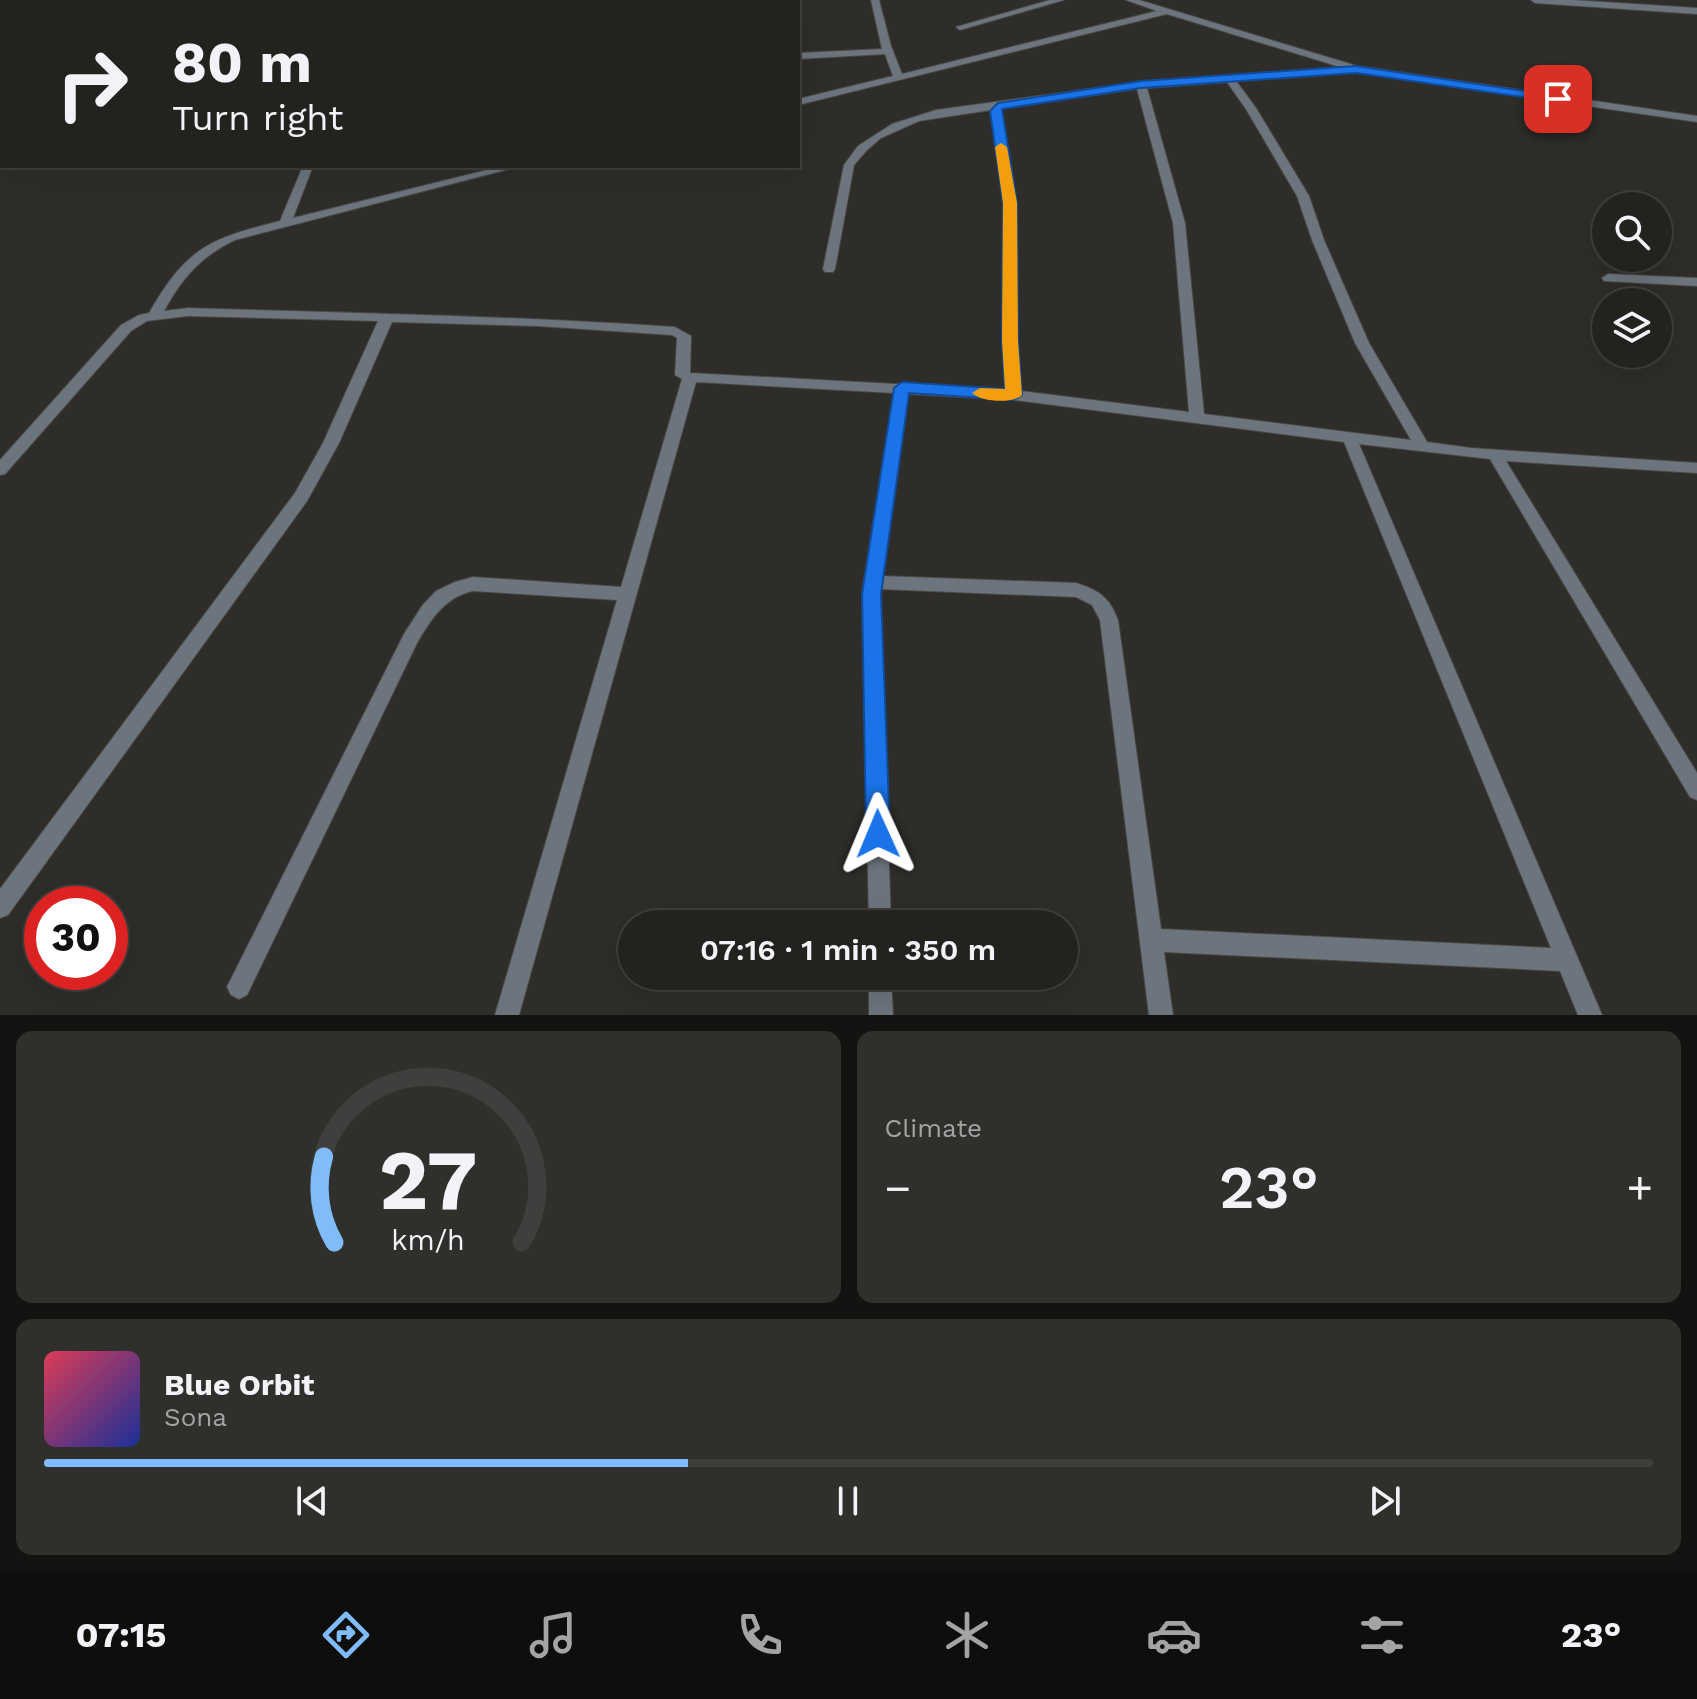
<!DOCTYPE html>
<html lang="en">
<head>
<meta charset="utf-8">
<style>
	:root { --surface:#23221f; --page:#2f2f2c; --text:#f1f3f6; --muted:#a3a4a4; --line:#403f3d; --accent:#81bcfa }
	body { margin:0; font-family:"Work Sans",sans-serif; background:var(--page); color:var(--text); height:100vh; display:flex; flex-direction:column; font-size:30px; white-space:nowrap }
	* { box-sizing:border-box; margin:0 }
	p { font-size:26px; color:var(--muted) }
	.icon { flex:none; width:44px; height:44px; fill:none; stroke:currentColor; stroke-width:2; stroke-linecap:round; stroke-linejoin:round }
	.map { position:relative; height:1015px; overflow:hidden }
	.panel { display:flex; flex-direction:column; gap:16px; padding:16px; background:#131311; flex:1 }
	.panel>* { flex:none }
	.banner { position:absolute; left:0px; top:0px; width:800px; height:168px; box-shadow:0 8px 32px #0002,0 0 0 2px var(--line); background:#23221f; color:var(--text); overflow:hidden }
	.tools { position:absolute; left:1592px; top:192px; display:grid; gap:16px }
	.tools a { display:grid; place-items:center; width:80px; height:80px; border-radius:50%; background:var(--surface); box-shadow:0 8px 32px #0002,0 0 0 2px var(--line); font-size:40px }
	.speed { position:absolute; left:24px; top:886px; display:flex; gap:16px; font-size:40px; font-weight:700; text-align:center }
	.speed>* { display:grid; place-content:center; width:104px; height:104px; border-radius:50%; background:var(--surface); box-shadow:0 8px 32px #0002,0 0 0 2px var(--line); line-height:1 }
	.speed .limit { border:12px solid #d22; background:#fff; color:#111 }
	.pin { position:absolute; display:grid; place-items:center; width:68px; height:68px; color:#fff; margin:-34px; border-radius:16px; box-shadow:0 4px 12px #0006 }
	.me { position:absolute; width:88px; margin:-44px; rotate:359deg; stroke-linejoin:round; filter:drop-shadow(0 0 6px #0008) }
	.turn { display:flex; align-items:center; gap:28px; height:168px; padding:0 40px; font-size:36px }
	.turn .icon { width:104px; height:104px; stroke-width:2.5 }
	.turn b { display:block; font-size:56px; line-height:68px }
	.big { font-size:60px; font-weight:600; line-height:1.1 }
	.panel .tile { flex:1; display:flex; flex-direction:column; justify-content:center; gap:12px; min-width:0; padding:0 28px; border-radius:16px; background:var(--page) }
	.panel .dial { align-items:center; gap:0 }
	.dial svg { height:208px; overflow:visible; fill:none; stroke:var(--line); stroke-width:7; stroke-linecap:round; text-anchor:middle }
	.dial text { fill:var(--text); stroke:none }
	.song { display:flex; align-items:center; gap:24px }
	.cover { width:96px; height:96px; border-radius:12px; background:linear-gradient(135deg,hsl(350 70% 55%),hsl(230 70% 35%)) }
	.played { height:8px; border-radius:4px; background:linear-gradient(90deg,var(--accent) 40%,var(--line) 40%) }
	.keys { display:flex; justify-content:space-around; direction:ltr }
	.heat { display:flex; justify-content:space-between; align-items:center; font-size:44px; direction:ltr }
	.panel .tiles { flex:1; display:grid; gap:16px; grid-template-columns:1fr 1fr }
	.tile:last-child { grid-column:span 2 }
	.trip { position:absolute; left:618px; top:910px; width:460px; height:80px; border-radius:40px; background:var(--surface); box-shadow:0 8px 32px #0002,0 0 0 2px var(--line); font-weight:600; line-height:80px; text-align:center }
	.dock { display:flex; height:128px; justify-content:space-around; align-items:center; background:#0e0e0c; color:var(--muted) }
	.dock .icon { width:56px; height:56px }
	.dock .active { color:var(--accent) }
	.dock b { font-size:36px; color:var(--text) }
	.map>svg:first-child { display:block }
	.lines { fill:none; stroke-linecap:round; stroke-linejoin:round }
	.minor-casing { stroke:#4a4844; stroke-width:2 }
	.minor { fill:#6c757e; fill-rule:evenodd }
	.route { fill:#1a73e8; stroke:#114b97; stroke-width:2 }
	.slow { fill:#f59e0b }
</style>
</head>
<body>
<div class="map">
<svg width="1697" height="1015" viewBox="0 0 1697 1015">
	<rect width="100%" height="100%" fill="#2f2d29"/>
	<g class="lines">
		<!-- minor casing -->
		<g class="minor-casing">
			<path id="minor" d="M382,0H448L450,2H384Z
				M871,0H879L891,46L902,74L1157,11L1126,0H1139L1357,66L1697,116V122L1356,72L1236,81L1256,108L1309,196L1324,240L1369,343L1427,442L1471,448L1697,463V473L1506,461L1697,773V800L1690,797L1490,459L1359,444L1602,1015H1578L1560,971L1164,952L1173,1015H1149L1100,620L1092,605L1076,597L880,589L891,924H869L862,594L894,393L696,382L519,1015H495L617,600L473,591C445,597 431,619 417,643L247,995L239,999L231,995L227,987L231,979L404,634L422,606L436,591L455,582L473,577L621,587L682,379L675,375L677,338L672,335L538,326L392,322L339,443L307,501L8,915L0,918V889L295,493L323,443L378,321L188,316L147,321L131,331L5,474L0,475V460L121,325L139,315L149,313C187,247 209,239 280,221L303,166H313L293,218L503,166H521L235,240C201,256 182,278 164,311L188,308C351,313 513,316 675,327L691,336L690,373L1006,390L1003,341L1004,203L991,110L919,121L881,138L866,151L854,165L835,269L833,272H825L823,269L844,165L858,146L892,124L936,110L1141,82L1340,67L1167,14L798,105V99L893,76L885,54L798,59V53L882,49ZM1227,82L1246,109L1297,196L1312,240L1355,343L1411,440L1204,414L1185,223L1147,88ZM1137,89L1173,223L1189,412L1021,391L1017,341L1016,203L1000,111L1002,108ZM908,394L1014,400L1344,442L1551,948L1161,929L1118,620C1110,598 1099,590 1076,583L882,576Z
				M1050,0H1064L960,30L956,27Z
				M1531,0H1573L1697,8V14L1535,3Z
				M1608,274L1697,278V286L1604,281L1602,278Z
				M869,976H891L893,1015H869Z"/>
		</g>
		<!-- minor -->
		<use href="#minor" class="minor"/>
	</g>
	<!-- route -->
	<path class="route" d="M1356,66L1558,96L1564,99L1558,102L1356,73L1141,88L1002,109L1017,203L1018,341L1022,395L1014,400L909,393L881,594L890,834L887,842L878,845L870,842L866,834L862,594L894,388L902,382L1005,389L1002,341L1003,203L990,111L998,103L1141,81Z"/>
	<!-- slow -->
	<path class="slow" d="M1001,143L1007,147L1017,203L1018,341L1022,395C1013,404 981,402 972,393L980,388L1005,389L1002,341L1003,203L995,147Z"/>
</svg>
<div class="tools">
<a><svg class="icon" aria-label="search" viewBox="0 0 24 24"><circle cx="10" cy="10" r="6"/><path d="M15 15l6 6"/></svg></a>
<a><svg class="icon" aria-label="layers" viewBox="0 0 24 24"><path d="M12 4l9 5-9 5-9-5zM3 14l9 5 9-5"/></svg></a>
</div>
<div class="speed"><div class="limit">30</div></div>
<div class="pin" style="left:1558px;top:99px;background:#d93025"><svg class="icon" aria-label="arrive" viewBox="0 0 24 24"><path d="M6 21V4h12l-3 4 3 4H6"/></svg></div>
<svg class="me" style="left:878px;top:834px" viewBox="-20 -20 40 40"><path d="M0-17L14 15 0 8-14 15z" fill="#1a73e8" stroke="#fff" stroke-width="4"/></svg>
<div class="trip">07:16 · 1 min · 350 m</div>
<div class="banner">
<div class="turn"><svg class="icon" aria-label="right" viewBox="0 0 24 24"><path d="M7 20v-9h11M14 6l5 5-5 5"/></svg><div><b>80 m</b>Turn right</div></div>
</div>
</div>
<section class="panel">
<div class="tiles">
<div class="tile dial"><svg viewBox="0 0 100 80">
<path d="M14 69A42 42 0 1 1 86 69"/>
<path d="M14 69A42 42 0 0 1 10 36" stroke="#81bcfa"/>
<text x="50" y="56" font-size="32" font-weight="700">27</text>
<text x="50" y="72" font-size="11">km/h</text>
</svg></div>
<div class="tile"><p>Climate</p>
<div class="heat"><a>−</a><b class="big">23°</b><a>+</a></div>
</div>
<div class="tile">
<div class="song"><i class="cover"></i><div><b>Blue Orbit</b><p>Sona</p></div></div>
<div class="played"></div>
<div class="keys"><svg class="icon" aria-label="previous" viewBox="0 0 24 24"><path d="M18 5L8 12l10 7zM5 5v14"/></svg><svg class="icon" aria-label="pause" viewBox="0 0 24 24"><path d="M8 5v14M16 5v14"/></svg><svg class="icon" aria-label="next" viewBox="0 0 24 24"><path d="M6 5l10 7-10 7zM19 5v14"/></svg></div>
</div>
</div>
</section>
<nav class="dock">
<b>07:15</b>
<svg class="icon active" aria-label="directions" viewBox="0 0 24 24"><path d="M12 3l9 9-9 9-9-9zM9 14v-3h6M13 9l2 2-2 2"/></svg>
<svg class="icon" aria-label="music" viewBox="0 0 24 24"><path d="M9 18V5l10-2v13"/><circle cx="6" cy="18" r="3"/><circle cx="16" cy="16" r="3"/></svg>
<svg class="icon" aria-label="phone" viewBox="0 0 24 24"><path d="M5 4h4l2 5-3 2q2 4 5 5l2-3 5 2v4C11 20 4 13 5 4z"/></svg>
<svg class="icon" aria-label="climate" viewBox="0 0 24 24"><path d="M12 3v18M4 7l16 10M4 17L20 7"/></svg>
<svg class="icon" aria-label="car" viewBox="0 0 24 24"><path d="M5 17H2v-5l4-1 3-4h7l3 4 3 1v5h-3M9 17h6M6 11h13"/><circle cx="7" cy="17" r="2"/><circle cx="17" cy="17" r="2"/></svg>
<svg class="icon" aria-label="filters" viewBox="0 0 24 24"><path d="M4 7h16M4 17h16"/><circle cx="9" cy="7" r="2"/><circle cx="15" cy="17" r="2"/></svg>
<b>23°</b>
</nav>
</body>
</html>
